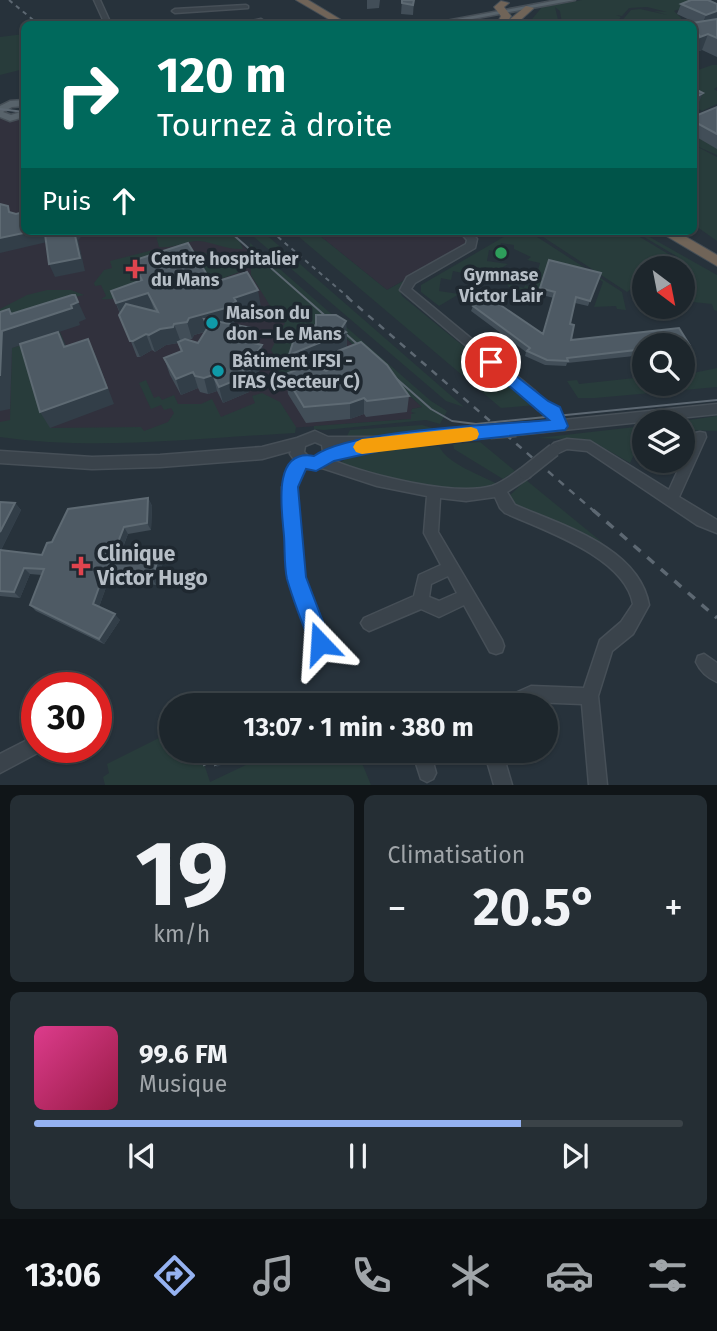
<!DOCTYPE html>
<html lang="fr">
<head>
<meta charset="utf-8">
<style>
	:root { --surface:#1d262c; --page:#252e34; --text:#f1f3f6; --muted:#a0a5a9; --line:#3b4348; --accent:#95b2f1 }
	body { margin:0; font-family:"Fira Sans",sans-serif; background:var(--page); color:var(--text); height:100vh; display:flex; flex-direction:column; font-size:26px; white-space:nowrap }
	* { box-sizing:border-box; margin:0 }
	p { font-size:23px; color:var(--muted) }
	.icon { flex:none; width:38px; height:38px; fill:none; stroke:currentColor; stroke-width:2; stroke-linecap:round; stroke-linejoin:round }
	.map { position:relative; height:785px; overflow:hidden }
	.drawer { display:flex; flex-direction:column; gap:10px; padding:10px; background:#101518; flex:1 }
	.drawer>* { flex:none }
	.hud { position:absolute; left:21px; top:21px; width:676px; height:214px; border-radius:10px; box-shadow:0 2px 5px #0004,0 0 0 2px var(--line); background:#00695c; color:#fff; overflow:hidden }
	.needle { width:46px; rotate:148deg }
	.controls { position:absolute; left:632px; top:256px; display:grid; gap:14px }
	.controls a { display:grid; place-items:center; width:63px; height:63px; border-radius:50%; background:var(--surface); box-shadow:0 2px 5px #0004,0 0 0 2px var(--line); font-size:35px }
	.speed { position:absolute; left:21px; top:672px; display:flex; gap:14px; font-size:35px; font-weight:700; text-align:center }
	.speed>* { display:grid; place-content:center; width:91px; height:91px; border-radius:50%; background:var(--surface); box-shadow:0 2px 5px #0004,0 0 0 2px var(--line); line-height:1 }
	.speed .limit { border:10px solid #d22; background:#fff; color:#111 }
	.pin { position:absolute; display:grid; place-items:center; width:60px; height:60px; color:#fff; margin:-30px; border:4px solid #fff; border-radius:50%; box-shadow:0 2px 7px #0007 }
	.me { position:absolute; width:77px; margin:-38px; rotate:340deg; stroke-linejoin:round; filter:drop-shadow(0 0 5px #0008) }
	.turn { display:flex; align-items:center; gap:24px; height:147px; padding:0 21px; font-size:32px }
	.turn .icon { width:91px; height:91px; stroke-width:2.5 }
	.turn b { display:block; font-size:49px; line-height:60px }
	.then { display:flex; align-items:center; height:66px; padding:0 21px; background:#0003; gap:14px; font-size:26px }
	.big { font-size:52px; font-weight:700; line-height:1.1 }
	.drawer .widget { flex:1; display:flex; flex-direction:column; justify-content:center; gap:10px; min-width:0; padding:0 24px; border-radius:10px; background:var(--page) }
	.drawer .dial { align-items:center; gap:0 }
	.dial b { font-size:91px; line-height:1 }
	.song { display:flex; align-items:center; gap:21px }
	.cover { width:84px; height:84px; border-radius:10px; background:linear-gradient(135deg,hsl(330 70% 55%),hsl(340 70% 35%)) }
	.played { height:7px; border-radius:4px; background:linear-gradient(90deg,var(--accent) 75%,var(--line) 75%) }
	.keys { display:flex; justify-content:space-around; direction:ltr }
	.heat { display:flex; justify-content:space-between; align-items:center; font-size:38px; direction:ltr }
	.drawer .tiles { flex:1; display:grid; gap:10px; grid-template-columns:1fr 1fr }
	.widget:last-child { grid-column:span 2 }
	.trip { position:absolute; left:159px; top:693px; width:399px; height:70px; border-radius:35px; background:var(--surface); box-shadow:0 2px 5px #0004,0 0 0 2px var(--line); font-weight:700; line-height:70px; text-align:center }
	.menu { display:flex; height:112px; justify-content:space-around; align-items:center; background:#0c0f12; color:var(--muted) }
	.menu .icon { width:49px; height:49px }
	.menu .active { color:var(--accent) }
	.menu b { font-size:32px; color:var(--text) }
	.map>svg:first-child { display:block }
	.medical { fill:#31313d }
	.green { fill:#283c3b }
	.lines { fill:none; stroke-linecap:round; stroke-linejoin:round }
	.minor-casing { stroke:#464f57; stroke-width:3 }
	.major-casing { stroke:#464f57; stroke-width:3 }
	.highway-casing { stroke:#454e56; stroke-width:2 }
	.minor { fill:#3a434b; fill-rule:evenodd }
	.major { fill:#58636b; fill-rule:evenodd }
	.highway { fill:#706458; fill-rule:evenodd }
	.tram { stroke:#5d6872; stroke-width:2 }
	.rail-far2 { stroke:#5d6872; stroke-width:2; stroke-dasharray:4.5 4.5; stroke-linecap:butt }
	.rail-far1 { stroke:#5d6872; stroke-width:2.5; stroke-dasharray:7 7; stroke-linecap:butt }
	.rail { stroke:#5d6872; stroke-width:3.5; stroke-dasharray:9 9; stroke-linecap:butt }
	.minor-bridge-casing { stroke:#464f57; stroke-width:15; stroke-linecap:butt }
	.minor-bridge { stroke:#3a434b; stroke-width:12 }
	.wall { fill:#424e58; fill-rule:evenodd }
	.shaded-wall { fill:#323e48 }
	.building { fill:#4e5a64; stroke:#5e6a73; stroke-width:2 }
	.route { fill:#1a73e8; stroke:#114b97; stroke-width:2 }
	.slow { fill:#f59e0b }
	.leisure-dot { fill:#2e9e5b; stroke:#1f2830; stroke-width:2.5 }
	.health-dot { fill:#e0444e; stroke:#1f2830; stroke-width:2.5 }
	.culture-dot { fill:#0f9aa8; stroke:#1f2830; stroke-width:2.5 }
	.labels { text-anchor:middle; stroke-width:7; stroke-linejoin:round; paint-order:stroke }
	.poi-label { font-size:18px; font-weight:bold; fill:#b6bec6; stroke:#1f2830; text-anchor:start }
	.near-poi-label { font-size:21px; font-weight:bold; fill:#b6bec6; stroke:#1f2830; text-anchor:start }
</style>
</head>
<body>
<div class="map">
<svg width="717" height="785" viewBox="0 0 717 785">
	<rect width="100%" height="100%" fill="#27323b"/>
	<!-- medical -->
	<path class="medical" d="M24,117V231H226L422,407L412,409V419L290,428L197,432L0,433V119L12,120Z
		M314,231H456L467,239L468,244L387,290Z"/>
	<!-- green -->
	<path class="green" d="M582,0H694L688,6L674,11L681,18L682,24H619L631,10L640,9L667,15L654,11L667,12L647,7L629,8L622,16L616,15L621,17L615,24L600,20L584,24H562L560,11L555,7L559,24H528L542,7Z
		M24,34V69L0,75V37Z
		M712,65H717V87L714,89L717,91V104L702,111L693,106V74L699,75L698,70Z
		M717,112V155L694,145L717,157V241L693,224V118Z
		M175,231C197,231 235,223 243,249C226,250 214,242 198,241C185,241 174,249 159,247L156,236Z
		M247,231H262L464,407L446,401Z
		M292,231H314L387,290L405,280L399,289L402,296L535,405L501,408Z
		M514,231H528L622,292L626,310L617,309L616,306L594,307L603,282L599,279L547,266L538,294L509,287L505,282H510V285L524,288L525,285L533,287L540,263L527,260L531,257L514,249V245L501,243L499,252L489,250L487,261L508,264L476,284L467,278V274L453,271L451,280L441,278L439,291L459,294L439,306L421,292V285Z
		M534,231H630L675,258L662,268H644V280L627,292Z
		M634,231H639L717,275V311L714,310L712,304L683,301L682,268H664L678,257Z
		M250,243L431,401L447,411L440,424L426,420L324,430L314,429V426L411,419V414L416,413L411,412L412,409L422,407L343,335L293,361L291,373L282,377L277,369L282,367L271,350L285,323L269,320L272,309L251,275Z
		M153,250L156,256L135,268L141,283C133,294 114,301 101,299L106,296L101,285L95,286L94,283L104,270L112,268L110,261Z
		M193,251L212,254H239L242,256V271L221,279L202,277Z
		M47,290H71L84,295L38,305L26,315L0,313V309L27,295Z
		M60,332L67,348L50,428L141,427L144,431L168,422L174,413L171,408L164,410L161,405L151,409L139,383L146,380L154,398L159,396L162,400L174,395L178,404H201L212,399L221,417L255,403L252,396L262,393L280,402L296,427L295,433C197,438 98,451 0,437V422L10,420L12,348Z
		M717,368V387L595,398H578L567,381L577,380L579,384L644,377V383H682L683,372L693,373Z
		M717,416V431L683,430L682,422H676Z
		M422,425L436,429L437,432L346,438L350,430Z
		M644,426V440H641L630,463L590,440L538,438Z
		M480,442L515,471L503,479L454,449L453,444Z
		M439,446C447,464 481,475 497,484C460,501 385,475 344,467L341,463C354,447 418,448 439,446Z
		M526,480L603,543L578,530L510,505L508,497Z
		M171,732L172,751H200L210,782L250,763L249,751H357L371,785H105L103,777L109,773L107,764Z"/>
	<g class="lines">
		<!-- minor casing -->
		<g class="minor-casing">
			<path id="minor" d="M94,0H100L111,24H105Z
				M246,5L248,6V8L175,13L172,11L175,9Z
				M261,19L264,21L263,22L254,24H186L189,22H247Z
				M459,231H470L477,239L475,248L415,283L411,289L535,391L546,402L558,408L563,420L717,404V414L516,435L511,434L510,430L511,426L551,421L549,415L538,410L527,397L400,290L407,277L466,244L467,240Z
				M490,427L495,428L496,432L495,436L490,437L388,447H335L337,452L332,460C368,475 455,497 492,486C503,482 512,475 520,469L525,467L530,469L532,473L530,477L507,492L515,505C561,525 639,547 649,605L633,634L612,651L598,696L607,785H589L582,704L532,702L526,705H500L502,699L531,686L584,688L600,640L621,622L633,604C625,557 543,530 505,513L500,508L495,497L466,501L440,498L438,532L502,640L504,646L502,652L496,654L490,652L464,605L439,617L421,609L369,631L364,628L361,623L364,618L414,596L419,575L441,565L424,533L427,496L377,486L322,468L305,469L300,475L296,487L304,577L328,643L326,649L320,651L314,649L290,577L283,509L282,487L289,468L295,461L290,454L291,451L262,459L160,467L92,469L0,463V451L92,457L160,455L262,447L297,438L315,431L328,437H388ZM315,442L322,445L323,451L319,457L310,458L304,452L305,446ZM448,576L457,593L439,601L429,597L431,584Z
				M700,432L705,433L706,437L679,497L717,520V533L697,525L587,451L567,449L554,455L549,454L547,450L554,443L567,439L590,441L669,490L695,433Z
				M704,654L717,663V682C708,678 700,671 696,662L698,656Z
				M37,735V747H44L43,750L0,773V754Z
				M412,751H430L436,773L433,779L427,782L421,779Z
				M484,751H502L512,785H494Z"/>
		</g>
		<!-- major casing -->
		<g class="major-casing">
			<path id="major" d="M558,0H575L445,24H430Z
				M24,100V106L12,107L3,112L11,115L24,111V117L10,121L0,117V106L10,101Z"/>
		</g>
		<!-- highway casing -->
		<g class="highway-casing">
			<path id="highway" d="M296,0H308L348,24H337Z
				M501,1L509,3L504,7L511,16L508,21L526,6L534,8L516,24H497L501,16L494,7Z
				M658,231H676L717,255V266Z"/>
		</g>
		<!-- minor -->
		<use href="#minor" class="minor"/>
		<!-- major -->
		<use href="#major" class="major"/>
		<!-- highway -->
		<use href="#highway" class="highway"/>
		<!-- tram -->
		<path class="tram" d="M0,109L24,112
			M229,231L431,409L452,421L476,424L717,400"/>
		<!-- rail-far2 -->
		<path class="rail-far2" d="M9,0L38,24
			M271,231L349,298"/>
		<!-- rail-far1 -->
		<path class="rail-far1" d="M347,297L595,512"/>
		<!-- rail -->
		<path class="rail" d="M593,510L717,618"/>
		<!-- minor-bridge casing -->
		<g class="minor-bridge-casing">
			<path id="minor-bridge" d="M490,432L516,430
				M525,473L554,450"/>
		</g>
		<!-- minor-bridge -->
		<use href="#minor-bridge" class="minor-bridge"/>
	</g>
	<!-- wall -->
	<path class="wall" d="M367,0H380L379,8L367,9Z
		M402,0H414L413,15L401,14Z
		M681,4H717V57L702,50L694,53L693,24H691L692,23H696L677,14Z
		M717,106V149L693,135V117L716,107Z
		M549,260L601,273L588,306L575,303L570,324L571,340L689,344L686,350H682V345H644V355L567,363L566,366L545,365L525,356L526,352L471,311L473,306L543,334L554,298L538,294Z
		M132,261L212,283L261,307L239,315V318L232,324L252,328L255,343L265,362L253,380L247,379L249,392L223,403L217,391L208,394L200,392L198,388L181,395L170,375L164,358L181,352L178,343L166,345L155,352L152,350L140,357H137L111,291L140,281ZM205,332L198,343L186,340L192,339L194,335Z
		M346,321L347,348L409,396L407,412L366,417L364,414L350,419L306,423L288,394L286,377L326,371L338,366V352L291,371Z
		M148,498L152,506L151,530L128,534L122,550L165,556L156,585L109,579L99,607L120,620L104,644L36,611L30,605L42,575L30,574L20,598L0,596V502L15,503L21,510L1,550L42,555L52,542Z"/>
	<!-- shaded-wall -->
	<path class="shaded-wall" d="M717,11V20L702,25L706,15Z
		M708,34L702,50L694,53L700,37Z
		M703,93L699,102L693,105L696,97Z
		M33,231H42L47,242L0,253V238Z
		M74,231H87L78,240L85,271L55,277L49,264Z
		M258,290L261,307L239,315V318L233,324L209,331L204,319L207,331L194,335L192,339L187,322L189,318L234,298Z
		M148,293L154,310L123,320L116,303Z
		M75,295L86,319L79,322L80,325L59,332L67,348L64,347L59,332L12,348L10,409L0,411V376L2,331L11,314L9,309L19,326Z
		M346,321L347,348L291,371L289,355L341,329Z
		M174,324L180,340L178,343L166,345L155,352L149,335L160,329Z
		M252,328L255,345L249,335Z
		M146,334L152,350L140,357L133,341Z
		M88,339L96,356L114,404L50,428L40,412Z
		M262,345L265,362L253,380L250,363Z
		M193,372L198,388L181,395L176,379Z
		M213,375L217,391L208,394L204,378Z
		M246,376L249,392L223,403L219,387Z
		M364,398V414L350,419V403Z
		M148,498L152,506L151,530L147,523Z
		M15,503L21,510L0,552V532Z
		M124,527L128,534L119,556L115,550Z
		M161,550L165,556L156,585L152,578Z
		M24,568L30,574L20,598L14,592Z
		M104,573L109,579L98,610L93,604Z
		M115,614L120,620L104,644L99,639Z
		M245,751H249L217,767L215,765Z"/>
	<!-- building -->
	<path class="building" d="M402,0H414L413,5L402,3Z
		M691,0H708L717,4V11L706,15L681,4Z
		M717,19V38L708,34L700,37L692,23Z
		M693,88L703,93L696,97L693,96Z
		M717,107V134L693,121V117Z
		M0,204L8,206L9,212L16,214L24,212V231H33L0,238Z
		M43,231H74L80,258L49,264L45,234Z
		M188,243L212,283L247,272L258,290L234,298L236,301L229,307L189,318L187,322L174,324L173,327L160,329L149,335L146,334L133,341H130L119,315L126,304L158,312L148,293L116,303L111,291L142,280L132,261Z
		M549,260L601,273L590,301L576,297L570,324L574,325L571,340L679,328L689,344L644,345V349L567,358L568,361L547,360L527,351L530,348L473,306L487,296L543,334L555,292L540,288Z
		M72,295H75L78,302L71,305L72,308L2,331L0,376V312L9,309L11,314Z
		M316,315H336L346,321L341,329L346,332L289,355L295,336L316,325Z
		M204,319L252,328L249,335L253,343L262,345L250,363L238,361L246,376L219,387L213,375L204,378L195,376L193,372L176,379L164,358L182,351L178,342L185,339L198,343L208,327Z
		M58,332L64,347L88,339L107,388L40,412L20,344Z
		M361,342L387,365L409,396L367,401L364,398L350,403L304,407L286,377L288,373L313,364L326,371L338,366V351Z
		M148,498L147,523L124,527L115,550L146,553L148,548L161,550L152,578L104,573L93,604L115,614L99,639L30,605L44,569L24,568L14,592L0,591V550L42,555L47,543L52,542L68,509Z
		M0,502L15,503L0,532Z
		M255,695L258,705H234Z
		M199,751H245L215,765L214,760L204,765Z"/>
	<!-- route -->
	<path class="route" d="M491,356L548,401L560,407L568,426L565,430L388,449L334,461L316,471L306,469L298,487L306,577L331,643L328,650L320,653L313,650C304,628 294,603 287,579C284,566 285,550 284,536C282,511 271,448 314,456C351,429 497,425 549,420L486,366L484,362L486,357Z"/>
	<!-- slow -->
	<path class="slow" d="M471,427L477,429L479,434L477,439L471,441L362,454L356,452L353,447L356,442L362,439Z"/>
	<!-- markers -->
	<circle class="leisure-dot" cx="501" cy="253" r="7"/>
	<g class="health-dot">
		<path d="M131.5 258.5h7v7h7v7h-7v7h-7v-7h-7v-7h7z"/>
		<path d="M77.5 555.5h7v7h7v7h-7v7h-7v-7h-7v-7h7z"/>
	</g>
	<g class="culture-dot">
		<circle cx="212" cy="323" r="7"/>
		<circle cx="218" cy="371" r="7"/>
	</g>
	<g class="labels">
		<!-- poi labels -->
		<g class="poi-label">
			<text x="151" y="265">Centre hospitalier<tspan x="151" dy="21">du Mans</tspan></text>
			<text x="501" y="281" text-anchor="middle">Gymnase<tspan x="501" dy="21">Victor Lair</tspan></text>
			<text x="226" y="319">Maison du<tspan x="226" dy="21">don – Le Mans</tspan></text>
			<text x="232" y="367">Bâtiment IFSI -<tspan x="232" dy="21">IFAS (Secteur C)</tspan></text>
		</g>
		<!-- near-poi labels -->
		<g class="near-poi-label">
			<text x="97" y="561">Clinique<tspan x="97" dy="24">Victor Hugo</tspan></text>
		</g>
	</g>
</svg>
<div class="controls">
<a><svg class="needle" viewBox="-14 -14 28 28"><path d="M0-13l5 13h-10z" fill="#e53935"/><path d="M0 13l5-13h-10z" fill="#a0a5a9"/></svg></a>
<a><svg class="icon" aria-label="search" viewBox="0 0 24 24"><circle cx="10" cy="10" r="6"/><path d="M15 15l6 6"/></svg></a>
<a><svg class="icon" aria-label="layers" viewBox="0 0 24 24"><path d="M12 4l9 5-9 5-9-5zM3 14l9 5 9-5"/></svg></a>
</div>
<div class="speed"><div class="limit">30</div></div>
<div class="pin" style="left:491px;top:362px;background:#d93025"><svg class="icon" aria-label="arrive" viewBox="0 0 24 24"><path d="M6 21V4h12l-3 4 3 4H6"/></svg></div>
<svg class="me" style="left:320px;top:643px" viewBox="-20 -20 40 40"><path d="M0-17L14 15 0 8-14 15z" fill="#1a73e8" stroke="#fff" stroke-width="4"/></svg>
<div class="trip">13:07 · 1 min · 380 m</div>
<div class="hud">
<div class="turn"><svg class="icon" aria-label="right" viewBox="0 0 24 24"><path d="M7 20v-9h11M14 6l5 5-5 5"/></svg><div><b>120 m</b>Tournez à droite</div></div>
<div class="then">Puis<svg class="icon" aria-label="ahead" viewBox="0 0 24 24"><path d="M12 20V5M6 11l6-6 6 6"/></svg></div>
</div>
</div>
<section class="drawer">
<div class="tiles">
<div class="widget dial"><b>19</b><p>km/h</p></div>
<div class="widget"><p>Climatisation</p>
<div class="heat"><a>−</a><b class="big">20.5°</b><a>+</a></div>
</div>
<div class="widget">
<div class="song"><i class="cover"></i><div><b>99.6 FM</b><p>Musique</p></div></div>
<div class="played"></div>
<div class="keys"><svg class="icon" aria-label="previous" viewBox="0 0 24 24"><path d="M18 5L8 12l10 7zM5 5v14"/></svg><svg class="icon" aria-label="pause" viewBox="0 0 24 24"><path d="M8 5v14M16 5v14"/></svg><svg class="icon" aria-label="next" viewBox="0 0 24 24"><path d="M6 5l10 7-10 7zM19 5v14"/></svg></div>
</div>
</div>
</section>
<nav class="menu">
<b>13:06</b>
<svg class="icon active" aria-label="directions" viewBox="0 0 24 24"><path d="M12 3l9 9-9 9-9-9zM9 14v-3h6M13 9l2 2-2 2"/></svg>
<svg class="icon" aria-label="music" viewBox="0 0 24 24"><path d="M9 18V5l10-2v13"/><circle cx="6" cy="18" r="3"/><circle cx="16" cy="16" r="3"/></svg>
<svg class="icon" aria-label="phone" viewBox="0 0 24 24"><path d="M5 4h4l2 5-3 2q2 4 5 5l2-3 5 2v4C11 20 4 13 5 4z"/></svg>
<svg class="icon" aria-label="climate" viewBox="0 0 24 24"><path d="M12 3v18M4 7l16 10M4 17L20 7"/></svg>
<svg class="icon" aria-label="car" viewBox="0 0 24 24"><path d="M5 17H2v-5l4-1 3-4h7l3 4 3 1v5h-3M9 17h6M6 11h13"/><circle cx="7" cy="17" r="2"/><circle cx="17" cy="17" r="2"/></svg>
<svg class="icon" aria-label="filters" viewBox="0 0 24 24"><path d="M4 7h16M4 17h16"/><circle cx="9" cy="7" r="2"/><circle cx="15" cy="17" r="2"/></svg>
</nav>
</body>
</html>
